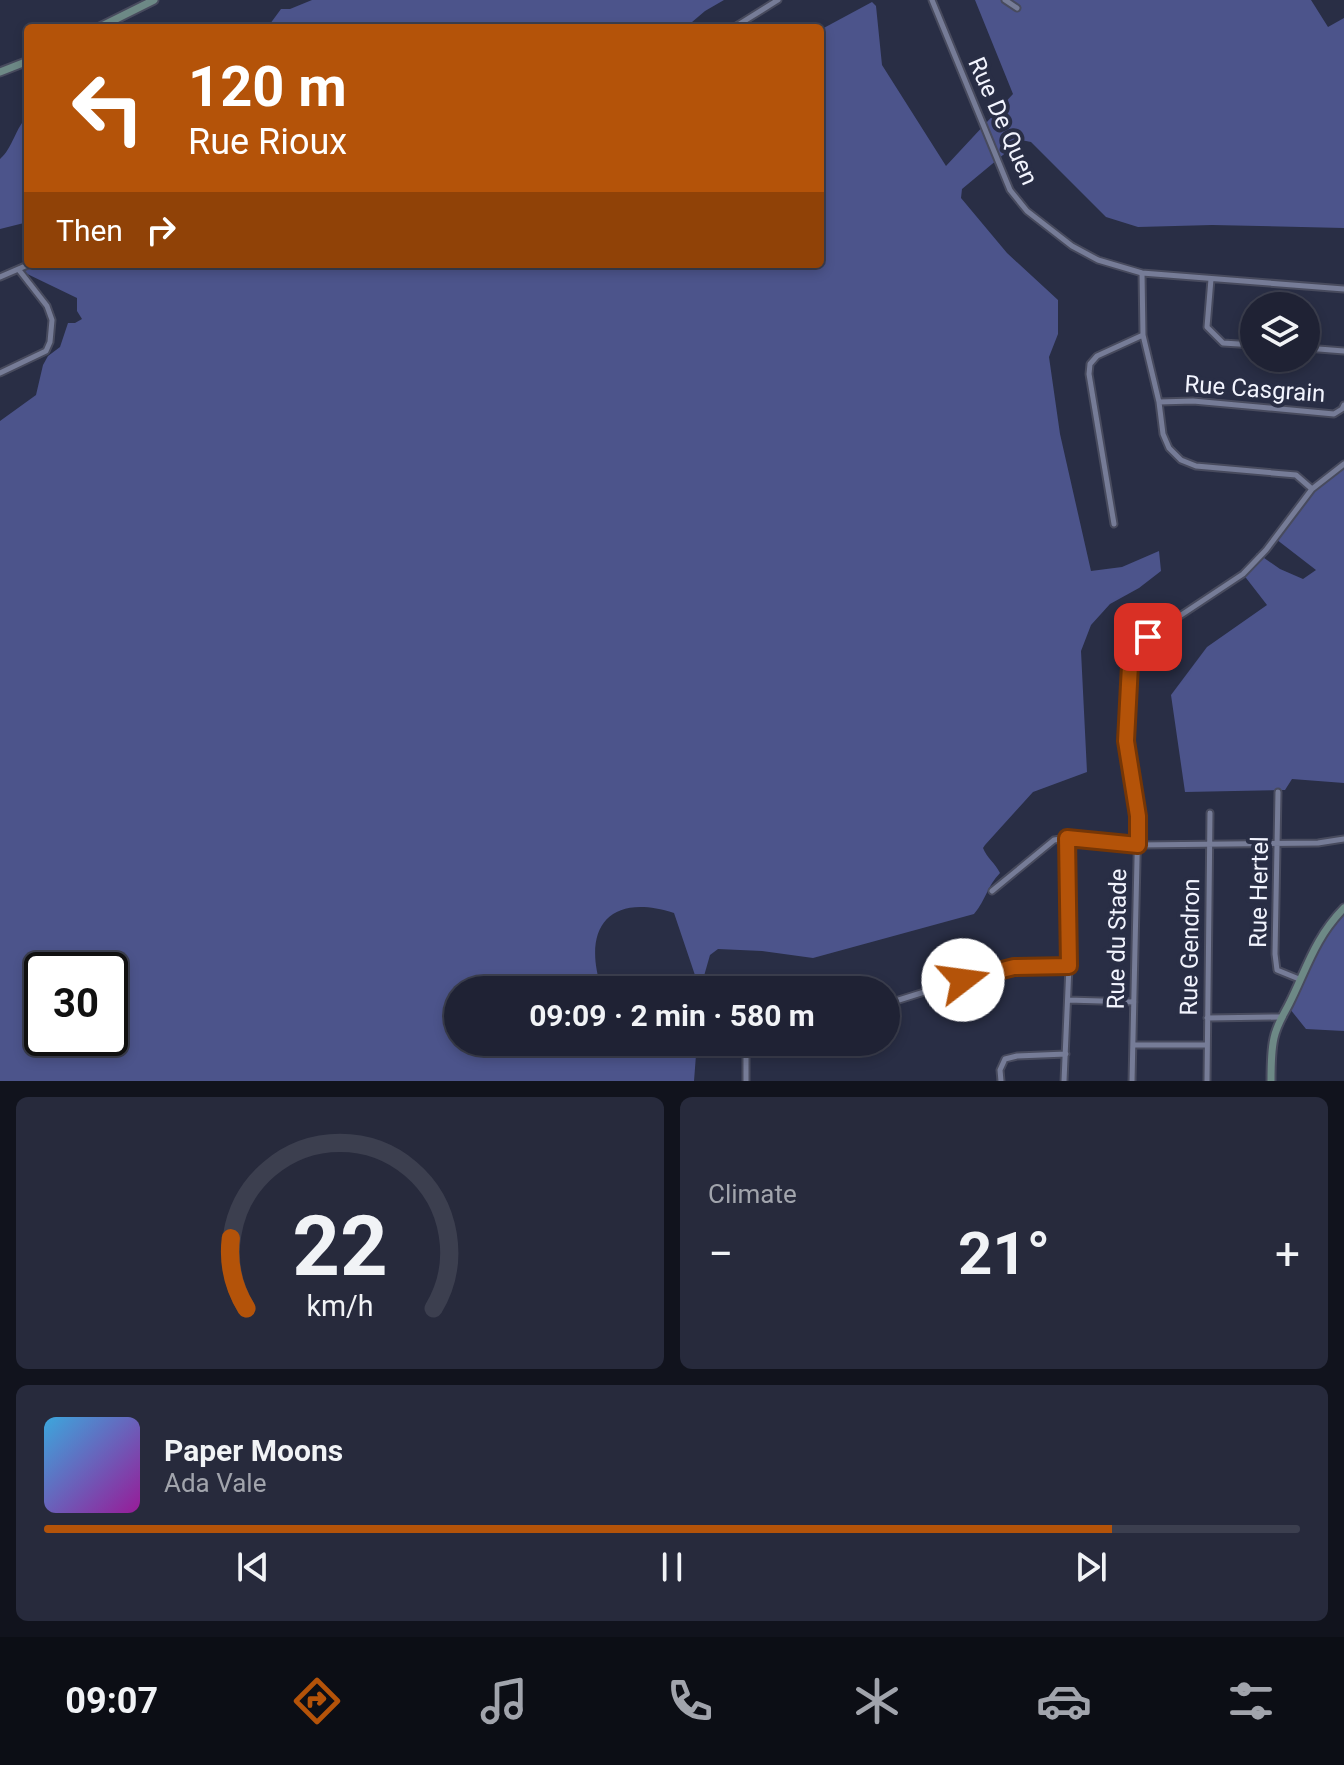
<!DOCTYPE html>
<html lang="en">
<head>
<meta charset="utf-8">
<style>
	:root { --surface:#1f2234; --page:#272a3c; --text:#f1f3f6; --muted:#a1a4ac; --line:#3c3f4f; --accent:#b45309 }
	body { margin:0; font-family:Roboto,sans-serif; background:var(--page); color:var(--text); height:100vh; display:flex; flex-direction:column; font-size:30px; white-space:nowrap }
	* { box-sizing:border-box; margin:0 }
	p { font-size:26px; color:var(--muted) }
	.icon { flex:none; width:44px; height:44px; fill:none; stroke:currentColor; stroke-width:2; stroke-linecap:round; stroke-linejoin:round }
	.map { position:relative; height:1081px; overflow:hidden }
	.sheet { display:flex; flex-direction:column; gap:16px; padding:16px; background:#11131d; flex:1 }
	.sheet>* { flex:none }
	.banner { position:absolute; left:24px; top:24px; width:800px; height:244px; border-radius:8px; box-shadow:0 4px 12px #0003,0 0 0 2px var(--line); background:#b45309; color:#fff; overflow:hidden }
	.controls { position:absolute; left:1240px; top:292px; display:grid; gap:16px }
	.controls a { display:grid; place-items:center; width:80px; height:80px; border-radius:50%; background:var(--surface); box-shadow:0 4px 12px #0003,0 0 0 2px var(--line); font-size:40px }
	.speed { position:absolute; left:24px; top:952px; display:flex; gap:16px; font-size:40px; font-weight:700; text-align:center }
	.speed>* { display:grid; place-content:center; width:104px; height:104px; border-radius:50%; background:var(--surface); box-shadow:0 4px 12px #0003,0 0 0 2px var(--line); line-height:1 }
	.speed .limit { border:4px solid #111; border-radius:12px; background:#fff; color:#111 }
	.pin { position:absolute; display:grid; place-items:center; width:68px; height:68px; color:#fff; margin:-34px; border-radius:16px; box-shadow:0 4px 12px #0006 }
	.me { position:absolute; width:88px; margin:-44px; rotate:75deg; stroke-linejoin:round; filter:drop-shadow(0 0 6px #0008) }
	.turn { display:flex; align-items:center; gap:28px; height:168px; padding:0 32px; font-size:36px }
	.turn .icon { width:104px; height:104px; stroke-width:2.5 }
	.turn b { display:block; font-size:56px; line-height:68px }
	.then { display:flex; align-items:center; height:76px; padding:0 32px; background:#0003; gap:16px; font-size:30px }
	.big { font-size:60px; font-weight:700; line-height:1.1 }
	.sheet .tile { flex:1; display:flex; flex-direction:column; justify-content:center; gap:12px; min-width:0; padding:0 28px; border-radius:12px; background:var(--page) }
	.sheet .dial { align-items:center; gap:0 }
	.dial svg { height:208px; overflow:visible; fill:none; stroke:var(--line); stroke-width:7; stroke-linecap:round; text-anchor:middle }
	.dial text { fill:var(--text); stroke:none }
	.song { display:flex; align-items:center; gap:24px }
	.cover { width:96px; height:96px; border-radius:12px; background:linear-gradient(135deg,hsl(200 70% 55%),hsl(300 70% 35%)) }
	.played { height:8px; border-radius:4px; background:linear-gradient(90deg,var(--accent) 85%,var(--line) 85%) }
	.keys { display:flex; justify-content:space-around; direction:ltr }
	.heat { display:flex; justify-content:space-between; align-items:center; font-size:44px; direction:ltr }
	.sheet .tiles { flex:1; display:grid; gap:16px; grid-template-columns:1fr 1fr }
	.tile:last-child { grid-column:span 2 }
	.trip { position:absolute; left:444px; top:976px; width:456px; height:80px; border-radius:40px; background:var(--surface); box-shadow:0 4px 12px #0003,0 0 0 2px var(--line); font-weight:700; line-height:80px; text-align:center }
	.tabs { display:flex; height:128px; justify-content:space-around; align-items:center; background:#0c0e15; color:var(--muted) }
	.tabs .icon { width:56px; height:56px }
	.tabs .selected { color:var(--accent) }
	.tabs b { font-size:36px; color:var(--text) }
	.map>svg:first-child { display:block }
	.green { fill:#4c548b; fill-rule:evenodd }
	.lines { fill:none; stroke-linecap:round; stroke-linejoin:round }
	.street-casing { stroke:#484b5e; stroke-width:9 }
	.secondary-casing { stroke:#484b5e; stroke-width:11 }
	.street { stroke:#767c97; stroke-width:5 }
	.secondary { stroke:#6d8986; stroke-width:7 }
	.route-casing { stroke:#753606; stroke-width:20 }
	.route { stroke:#b45309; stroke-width:14 }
	.labels { text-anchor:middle; stroke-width:8; stroke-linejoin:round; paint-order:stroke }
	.street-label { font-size:24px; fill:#f2f4fe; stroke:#292e45 }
</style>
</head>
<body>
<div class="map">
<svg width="1344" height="1081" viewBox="0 0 1344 1081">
	<rect width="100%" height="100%" fill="#292e45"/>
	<!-- green -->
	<path class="green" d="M312,0H724L705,11L685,28H270V24L281,9H290Z
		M975,0H1311L1328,27L1344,18V228L1212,225L1138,227L1106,217L1031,142L1021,140L962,189L961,198L1007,253L1058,300V334L1049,357L1060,434L1091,571L1122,567L1159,551L1161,571L1139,588L1110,604L1091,625L1081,651L1087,772L1033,792L985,845L983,848C987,858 995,863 1000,873C987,886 986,900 974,914L813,958L762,951L718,949L710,955L700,990L674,913C609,892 581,928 602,990H458V1042H697L694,1081H0V421L36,395L43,365L48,356L60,347L68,323H75L82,319L77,311V298L19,270L33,264H820V30L872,2L876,6L882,65L946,166L1013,94ZM42,970H110V1038H42Z
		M28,116V222L0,229V159C13,148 15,128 28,116Z
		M1344,462V783L1292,779L1285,790L1185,792L1171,695L1207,647L1267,605L1243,574L1257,553L1280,569L1303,579L1316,570L1272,536L1310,489Z
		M1344,907V1031L1306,1029L1286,1004L1331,921Z"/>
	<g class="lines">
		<!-- street casing -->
		<g class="street-casing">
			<path id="street" d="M932,0L1010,190L1027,211L1072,246L1098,260L1142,273L1344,289
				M1005,0L1017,8
				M733,28L778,0
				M1142,273L1143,335L1159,402L1163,434L1169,448L1181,460L1196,466L1296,475L1312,489
				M0,277L30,264
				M1211,279L1207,327L1223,343L1254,345
				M1306,348L1344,351
				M0,373L46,351L50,342L52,320L47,306L19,270
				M1159,402L1193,401L1334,414L1342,409L1344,405
				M1114,524L1089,374L1090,364L1097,356L1143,335
				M1278,792L1275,954L1277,970L1299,979
				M992,891L1054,840L1067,838L1138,845L1318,843L1344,839
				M1068,1000L1134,1002
				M886,1004L988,972L1014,967L1069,966
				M1207,1018L1279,1017
				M827,1042V1052
				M1133,1045H1207
				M746,1081V1042
				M1001,1081L1000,1070L1005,1059L1017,1056L1066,1054
				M1064,1081L1069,966L1067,838
				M1132,1081L1138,816L1126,741L1130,665L1148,637L1243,574L1266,550L1312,489L1344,464
				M1207,1081L1210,813"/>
		</g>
		<!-- secondary casing -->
		<g class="secondary-casing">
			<path id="secondary" d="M98,28L154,0
				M0,72L28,61
				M1271,1081C1271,1067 1271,1051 1274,1038C1277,1024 1283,1016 1289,1004C1307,968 1314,939 1344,908"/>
		</g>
		<!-- street -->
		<use href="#street" class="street"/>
		<!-- secondary -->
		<use href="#secondary" class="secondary"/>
	</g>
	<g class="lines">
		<!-- route casing -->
		<g class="route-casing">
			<path id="route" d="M963,980L1014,967L1069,966L1067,838L1138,845V816L1126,741L1130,665L1148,637"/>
		</g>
		<!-- route -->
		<use href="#route" class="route"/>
	</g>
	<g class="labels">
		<!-- street labels -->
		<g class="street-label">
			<text transform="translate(1003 121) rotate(66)" y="8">Rue De Quen</text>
			<text transform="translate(1255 389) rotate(4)" y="8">Rue Casgrain</text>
			<text transform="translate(1259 892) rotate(-89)" y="8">Rue Hertel</text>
			<text transform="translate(1117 939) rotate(-89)" y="8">Rue du Stade</text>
			<text transform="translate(1190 947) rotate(-89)" y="8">Rue Gendron</text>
		</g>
	</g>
</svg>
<div class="controls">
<a><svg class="icon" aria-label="layers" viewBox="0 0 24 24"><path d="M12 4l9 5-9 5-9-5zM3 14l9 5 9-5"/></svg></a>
</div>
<div class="speed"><div class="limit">30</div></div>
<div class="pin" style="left:1148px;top:637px;background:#d93025"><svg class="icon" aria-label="arrive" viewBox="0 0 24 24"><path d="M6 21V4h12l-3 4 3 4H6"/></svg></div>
<svg class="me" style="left:963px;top:980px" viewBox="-20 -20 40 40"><circle r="19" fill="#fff"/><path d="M0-13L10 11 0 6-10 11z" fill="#b45309"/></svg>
<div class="trip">09:09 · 2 min · 580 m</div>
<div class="banner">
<div class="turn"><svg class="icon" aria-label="left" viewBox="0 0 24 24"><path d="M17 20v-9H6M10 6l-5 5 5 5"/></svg><div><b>120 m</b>Rue Rioux</div></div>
<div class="then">Then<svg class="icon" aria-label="right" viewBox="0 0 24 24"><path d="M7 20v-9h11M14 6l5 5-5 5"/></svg></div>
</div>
</div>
<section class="sheet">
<div class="tiles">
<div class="tile dial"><svg viewBox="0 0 100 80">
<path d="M14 69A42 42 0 1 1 86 69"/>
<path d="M14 69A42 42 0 0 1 8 42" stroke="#b45309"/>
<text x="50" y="56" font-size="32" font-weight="700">22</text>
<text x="50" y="72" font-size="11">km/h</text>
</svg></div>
<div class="tile"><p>Climate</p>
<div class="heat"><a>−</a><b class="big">21°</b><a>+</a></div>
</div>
<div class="tile">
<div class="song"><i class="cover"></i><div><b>Paper Moons</b><p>Ada Vale</p></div></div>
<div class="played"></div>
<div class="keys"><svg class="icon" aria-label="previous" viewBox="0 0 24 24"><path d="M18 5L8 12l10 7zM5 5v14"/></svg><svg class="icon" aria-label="pause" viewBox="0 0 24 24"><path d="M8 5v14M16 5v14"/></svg><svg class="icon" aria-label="next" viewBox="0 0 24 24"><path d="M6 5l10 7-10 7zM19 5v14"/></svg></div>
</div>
</div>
</section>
<nav class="tabs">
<b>09:07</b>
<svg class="icon selected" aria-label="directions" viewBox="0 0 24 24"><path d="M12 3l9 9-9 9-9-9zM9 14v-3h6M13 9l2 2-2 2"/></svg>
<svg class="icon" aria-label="music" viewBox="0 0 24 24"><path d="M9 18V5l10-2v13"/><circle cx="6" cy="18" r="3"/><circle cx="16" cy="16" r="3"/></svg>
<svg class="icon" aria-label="phone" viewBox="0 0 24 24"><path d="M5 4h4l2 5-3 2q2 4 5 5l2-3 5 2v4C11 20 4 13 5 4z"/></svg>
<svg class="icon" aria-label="climate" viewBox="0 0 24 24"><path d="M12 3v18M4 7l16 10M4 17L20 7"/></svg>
<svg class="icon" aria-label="car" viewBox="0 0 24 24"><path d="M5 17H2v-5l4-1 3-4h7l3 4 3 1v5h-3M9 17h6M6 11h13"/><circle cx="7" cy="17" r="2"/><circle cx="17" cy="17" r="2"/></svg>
<svg class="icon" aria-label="filters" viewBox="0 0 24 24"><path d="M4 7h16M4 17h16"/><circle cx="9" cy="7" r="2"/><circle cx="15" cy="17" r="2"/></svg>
</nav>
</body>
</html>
